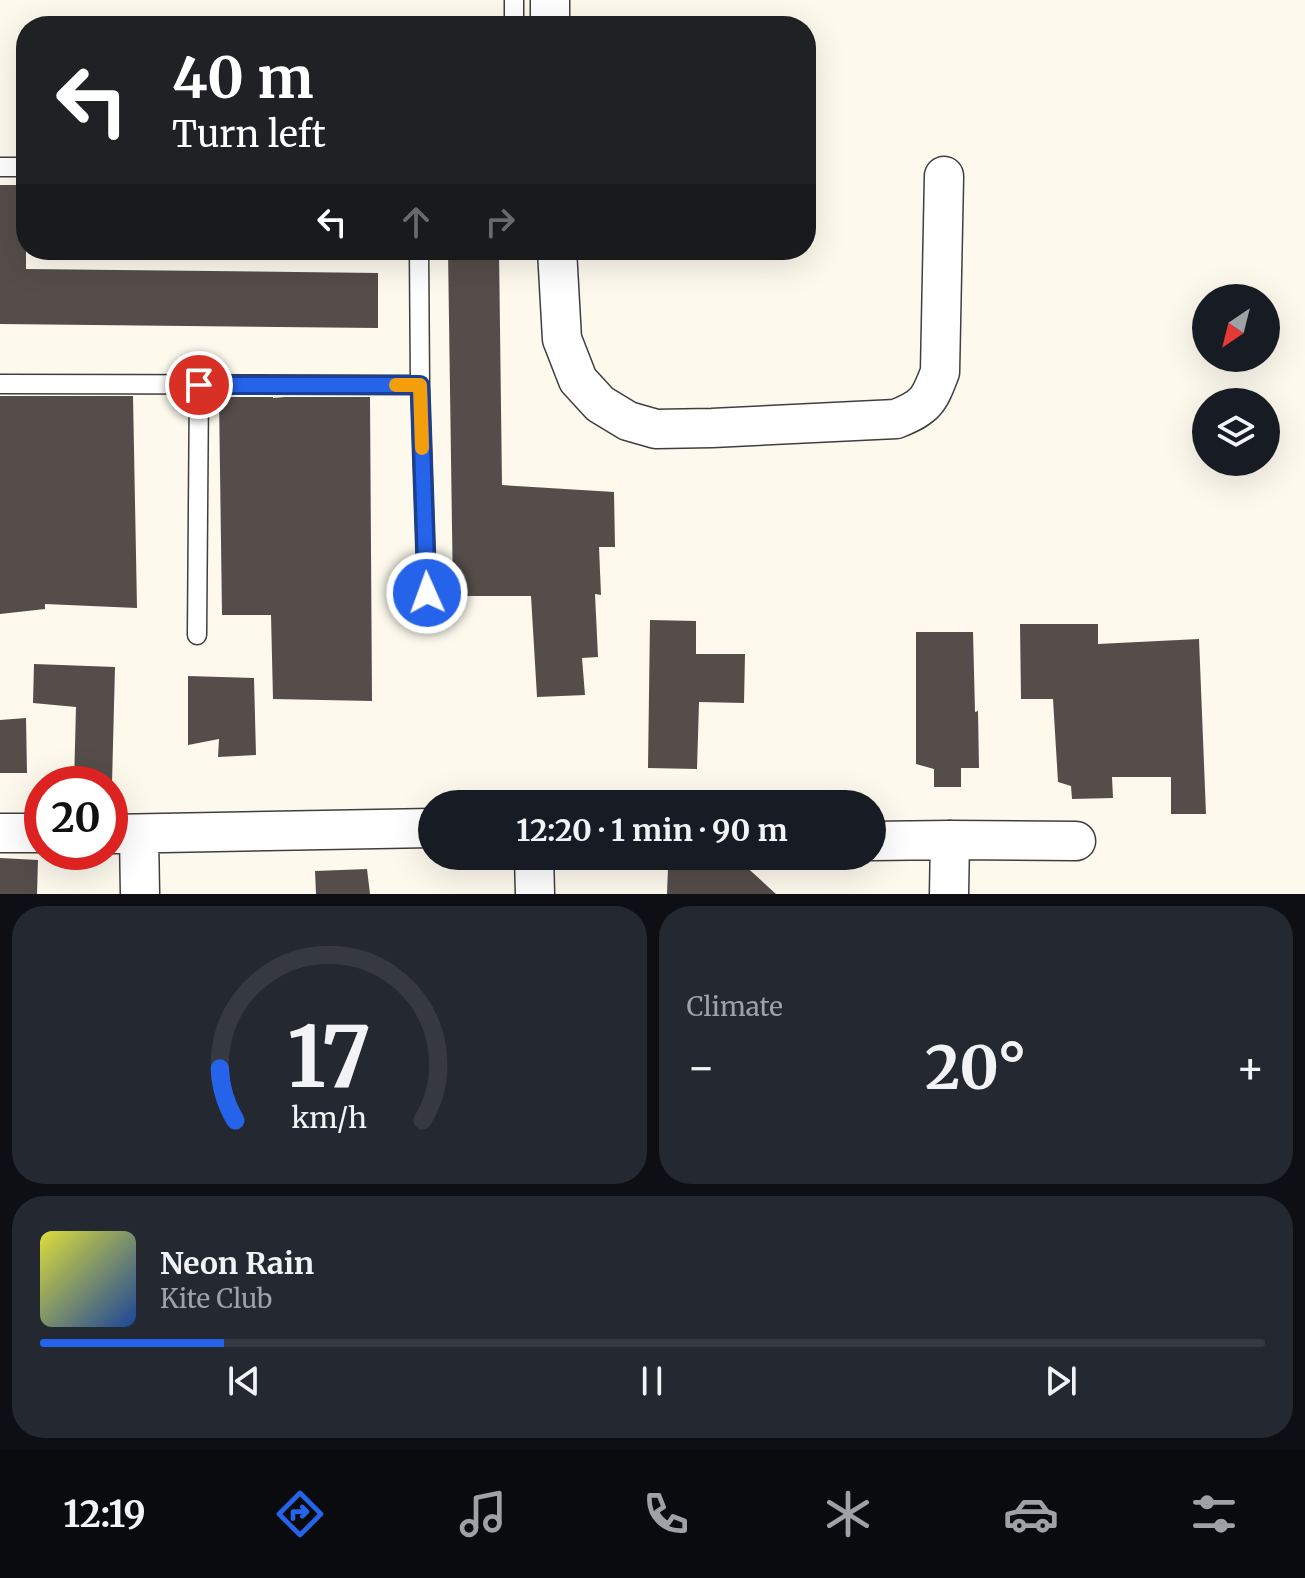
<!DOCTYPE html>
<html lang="en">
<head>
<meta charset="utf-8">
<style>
	:root { --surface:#171b24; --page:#242831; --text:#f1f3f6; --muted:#9ea1a6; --line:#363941; --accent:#2563eb }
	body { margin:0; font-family:Merriweather,serif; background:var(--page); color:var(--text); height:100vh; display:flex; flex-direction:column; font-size:30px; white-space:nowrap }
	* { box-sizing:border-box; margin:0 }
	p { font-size:26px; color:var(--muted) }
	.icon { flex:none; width:44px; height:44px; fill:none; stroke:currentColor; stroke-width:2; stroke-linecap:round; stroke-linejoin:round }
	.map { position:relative; height:894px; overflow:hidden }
	.side { display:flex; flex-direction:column; gap:12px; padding:12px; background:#0d0f14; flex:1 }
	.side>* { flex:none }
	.hud { position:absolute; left:16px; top:16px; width:800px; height:244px; border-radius:32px; box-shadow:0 8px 32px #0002; background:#202124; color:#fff; overflow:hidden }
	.needle { width:52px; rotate:215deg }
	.tools { position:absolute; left:1192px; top:284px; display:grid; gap:16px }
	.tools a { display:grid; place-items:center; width:88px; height:88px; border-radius:50%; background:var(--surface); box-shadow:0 8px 32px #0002; font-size:40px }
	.speed { position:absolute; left:24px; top:766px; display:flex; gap:16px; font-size:40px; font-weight:700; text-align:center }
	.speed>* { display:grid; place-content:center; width:104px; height:104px; border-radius:50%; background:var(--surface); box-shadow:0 8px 32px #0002; line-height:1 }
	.speed .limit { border:12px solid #d22; background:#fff; color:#111 }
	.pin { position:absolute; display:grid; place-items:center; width:68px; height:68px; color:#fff; margin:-34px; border:4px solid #fff; border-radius:50%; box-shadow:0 2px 8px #0007 }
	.me { position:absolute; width:88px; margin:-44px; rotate:358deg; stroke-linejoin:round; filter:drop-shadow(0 0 6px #0008) }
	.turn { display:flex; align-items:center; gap:28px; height:168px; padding:0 24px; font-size:36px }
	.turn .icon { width:104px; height:104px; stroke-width:2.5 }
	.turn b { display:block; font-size:56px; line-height:68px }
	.lanes { display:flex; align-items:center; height:76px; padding:0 24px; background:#0003; justify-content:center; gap:40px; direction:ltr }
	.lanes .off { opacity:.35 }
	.big { font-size:60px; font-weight:700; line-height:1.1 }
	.side .tile { flex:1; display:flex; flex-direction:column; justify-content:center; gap:12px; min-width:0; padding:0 28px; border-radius:32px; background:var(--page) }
	.side .dial { align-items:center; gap:0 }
	.dial svg { height:208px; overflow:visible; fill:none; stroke:var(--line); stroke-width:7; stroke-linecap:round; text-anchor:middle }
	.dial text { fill:var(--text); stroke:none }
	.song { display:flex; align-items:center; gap:24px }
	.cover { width:96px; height:96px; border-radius:12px; background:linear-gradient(135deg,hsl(60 70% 55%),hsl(220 70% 35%)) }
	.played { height:8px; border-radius:4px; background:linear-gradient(90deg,var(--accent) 15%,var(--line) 15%) }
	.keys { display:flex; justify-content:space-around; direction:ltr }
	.heat { display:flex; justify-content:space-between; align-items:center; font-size:44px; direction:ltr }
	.side .tiles { flex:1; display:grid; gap:12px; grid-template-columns:1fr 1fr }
	.tile:last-child { grid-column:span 2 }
	.trip { position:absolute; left:418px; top:790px; width:468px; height:80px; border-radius:40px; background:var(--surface); box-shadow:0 8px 32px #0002; font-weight:700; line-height:80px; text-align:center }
	.tab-bar { display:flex; height:128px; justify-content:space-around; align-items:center; background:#090b0e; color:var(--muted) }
	.tab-bar .icon { width:56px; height:56px }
	.tab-bar .active { color:var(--accent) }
	.tab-bar b { font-size:36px; color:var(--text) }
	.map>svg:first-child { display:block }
	.building { fill:#544d4a }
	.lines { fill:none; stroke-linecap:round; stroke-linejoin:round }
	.service-casing { stroke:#3f3f3f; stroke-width:21 }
	.minor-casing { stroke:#3f3f3f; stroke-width:41 }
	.service { stroke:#fff; stroke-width:18 }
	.minor { stroke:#fff; stroke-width:38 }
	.route-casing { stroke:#184099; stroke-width:20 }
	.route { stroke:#2563eb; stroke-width:14 }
	.slow { stroke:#f59e0b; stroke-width:14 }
</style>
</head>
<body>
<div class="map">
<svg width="1305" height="894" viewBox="0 0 1305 894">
	<rect width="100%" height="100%" fill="#fdf9ed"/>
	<!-- building -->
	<path class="building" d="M0,185H26V269L378,273V328L0,324Z
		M448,250H499L502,485L614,492L615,547H599L601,595L595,594L598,657L582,658L585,695L537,697L531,596H453Z
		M0,396H133L137,608L45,604V609L0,614Z
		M219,397H273V398L285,397H370L372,701L273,699L271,615H222Z
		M650,620L696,621V654H745L744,703L699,702L697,769L648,768Z
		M1020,624H1098V644L1199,639L1206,814H1171V777H1112L1113,798L1072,799L1071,786L1058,782L1053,699H1021Z
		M916,632H973L975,712L978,711L979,768H961V787H934V769L916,764Z
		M34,664L115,667L112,784H74L76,707L33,703Z
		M188,676L254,678L256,755L218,757L219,739L188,745Z
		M26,718L27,773H0V720Z
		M701,856H704L728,869L740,861L776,894H667L668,868L695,866Z
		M0,858L38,860L37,894H0Z
		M367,869L370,894H316L315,871Z"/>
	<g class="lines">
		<!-- service casing -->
		<g class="service-casing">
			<path id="service" d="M514,0V26
				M0,167H26
				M419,250L420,385L427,593
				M0,384L420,385
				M197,635L199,385"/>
		</g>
		<!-- minor casing -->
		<g class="minor-casing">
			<path id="minor" d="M550,0V26
				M557,250L562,339L578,380L600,404L628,421L656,429L712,428L896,419C926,407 929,401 940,372L944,176
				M0,833H42
				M110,834L432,828
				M139,834L140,894
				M872,841L950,840L1076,841
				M534,856L535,894
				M949,894L950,840"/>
		</g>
		<!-- service -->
		<use href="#service" class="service"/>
		<!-- minor -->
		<use href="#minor" class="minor"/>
	</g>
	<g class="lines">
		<!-- route casing -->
		<g class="route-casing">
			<path id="route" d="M199,385H420L427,593"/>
		</g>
		<!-- route -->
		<use href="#route" class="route"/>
		<!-- slow -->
		<path class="slow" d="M396,385H420L422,448"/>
	</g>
</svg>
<div class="tools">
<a><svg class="needle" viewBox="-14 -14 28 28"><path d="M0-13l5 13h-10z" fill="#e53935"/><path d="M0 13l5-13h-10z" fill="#9ea1a6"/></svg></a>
<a><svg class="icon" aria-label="layers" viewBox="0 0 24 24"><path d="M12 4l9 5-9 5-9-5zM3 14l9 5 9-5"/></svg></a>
</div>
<div class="speed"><div class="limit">20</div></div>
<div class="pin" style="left:199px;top:385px;background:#d93025"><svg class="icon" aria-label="arrive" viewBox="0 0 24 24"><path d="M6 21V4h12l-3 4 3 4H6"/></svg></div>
<svg class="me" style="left:427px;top:593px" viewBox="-20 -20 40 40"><circle r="17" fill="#2563eb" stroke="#fff" stroke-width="3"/><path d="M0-11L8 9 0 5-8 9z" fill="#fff"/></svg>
<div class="trip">12:20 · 1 min · 90 m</div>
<div class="hud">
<div class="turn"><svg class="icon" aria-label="left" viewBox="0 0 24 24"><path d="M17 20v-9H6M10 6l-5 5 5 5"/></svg><div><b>40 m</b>Turn left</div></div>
<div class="lanes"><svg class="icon" aria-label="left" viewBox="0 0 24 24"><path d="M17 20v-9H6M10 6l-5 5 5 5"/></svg><svg class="icon off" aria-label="ahead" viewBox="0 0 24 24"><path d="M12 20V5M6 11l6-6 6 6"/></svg><svg class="icon off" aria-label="right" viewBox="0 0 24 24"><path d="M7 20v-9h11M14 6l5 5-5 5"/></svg></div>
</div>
</div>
<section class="side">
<div class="tiles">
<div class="tile dial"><svg viewBox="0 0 100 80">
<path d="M14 69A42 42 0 1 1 86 69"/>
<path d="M14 69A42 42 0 0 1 8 49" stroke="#2563eb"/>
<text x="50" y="56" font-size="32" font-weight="700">17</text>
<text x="50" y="72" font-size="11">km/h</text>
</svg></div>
<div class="tile"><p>Climate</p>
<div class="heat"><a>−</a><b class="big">20°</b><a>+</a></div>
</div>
<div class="tile">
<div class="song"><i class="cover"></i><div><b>Neon Rain</b><p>Kite Club</p></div></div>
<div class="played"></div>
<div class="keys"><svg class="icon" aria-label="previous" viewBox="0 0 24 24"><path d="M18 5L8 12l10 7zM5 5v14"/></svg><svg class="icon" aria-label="pause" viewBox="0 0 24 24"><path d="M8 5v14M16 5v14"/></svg><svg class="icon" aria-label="next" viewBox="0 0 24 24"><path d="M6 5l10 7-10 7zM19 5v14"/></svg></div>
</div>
</div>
</section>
<nav class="tab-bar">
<b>12:19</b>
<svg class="icon active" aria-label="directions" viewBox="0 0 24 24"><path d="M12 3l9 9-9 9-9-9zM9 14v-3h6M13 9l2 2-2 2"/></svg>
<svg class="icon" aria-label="music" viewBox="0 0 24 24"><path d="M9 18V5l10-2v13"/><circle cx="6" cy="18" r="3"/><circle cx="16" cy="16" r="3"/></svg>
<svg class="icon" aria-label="phone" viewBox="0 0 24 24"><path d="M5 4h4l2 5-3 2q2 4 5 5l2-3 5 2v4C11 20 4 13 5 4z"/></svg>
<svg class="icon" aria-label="climate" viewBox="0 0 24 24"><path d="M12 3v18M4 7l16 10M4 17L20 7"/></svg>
<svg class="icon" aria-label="car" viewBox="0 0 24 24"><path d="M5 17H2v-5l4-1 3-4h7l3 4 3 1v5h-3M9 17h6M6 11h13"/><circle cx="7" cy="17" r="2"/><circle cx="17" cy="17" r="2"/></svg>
<svg class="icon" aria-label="filters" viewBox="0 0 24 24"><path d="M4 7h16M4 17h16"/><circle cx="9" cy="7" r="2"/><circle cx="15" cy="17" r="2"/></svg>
</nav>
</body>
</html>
